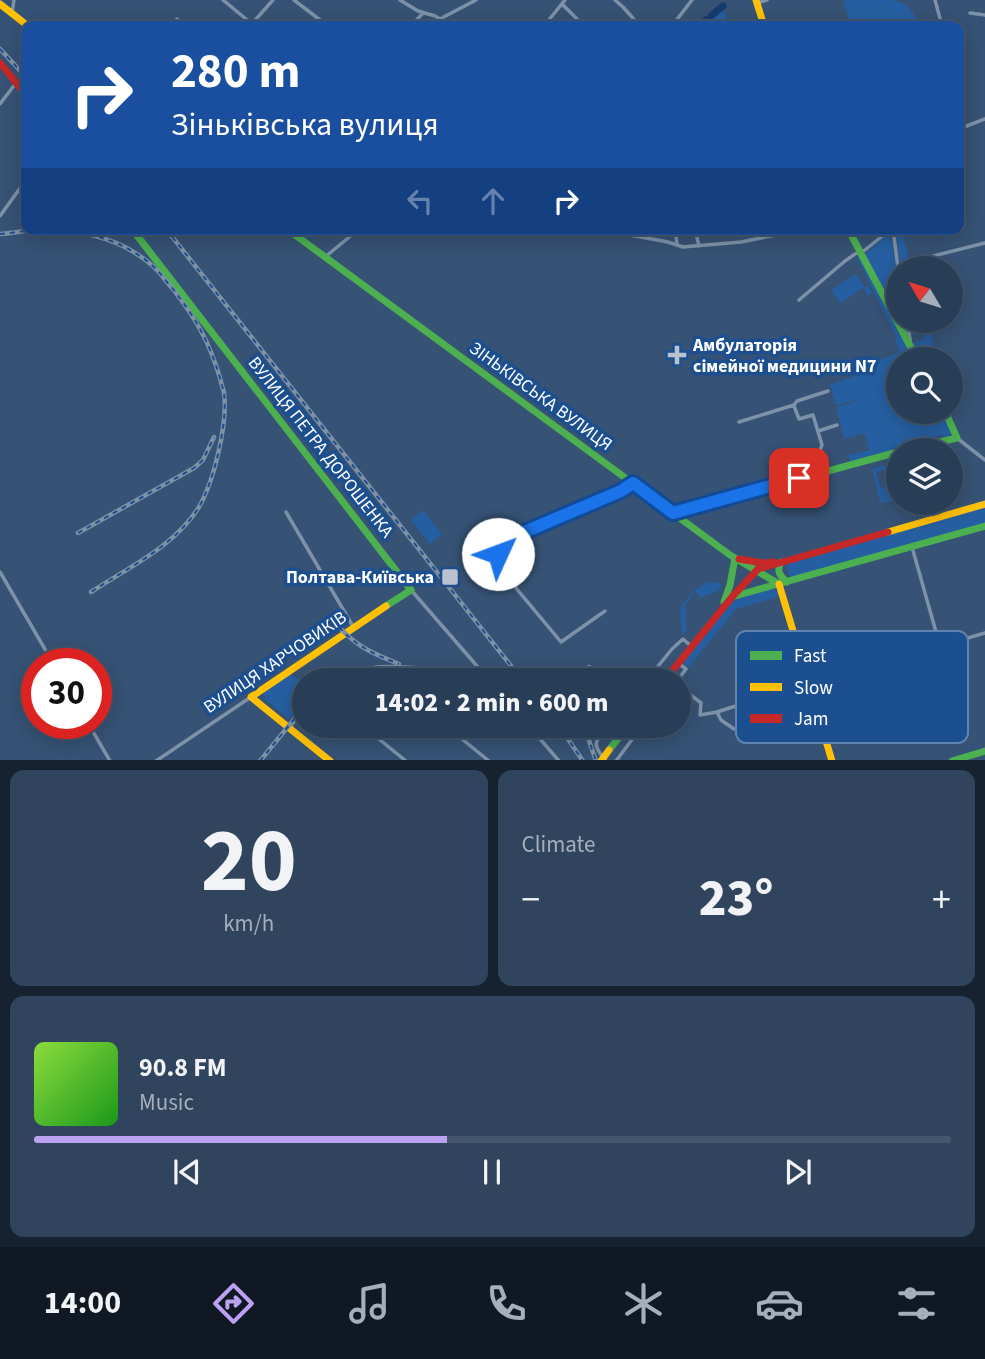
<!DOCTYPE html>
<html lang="en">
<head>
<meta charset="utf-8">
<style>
	:root { --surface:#283e57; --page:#30455d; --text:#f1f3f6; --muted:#a5aeba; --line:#44576d; --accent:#bca0f2 }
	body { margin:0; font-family:"Source Sans 3",sans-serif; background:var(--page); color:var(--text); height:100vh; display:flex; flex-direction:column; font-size:26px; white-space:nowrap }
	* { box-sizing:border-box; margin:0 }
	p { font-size:23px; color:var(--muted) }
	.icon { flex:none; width:38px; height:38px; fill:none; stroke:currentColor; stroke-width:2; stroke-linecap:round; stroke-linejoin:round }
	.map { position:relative; height:760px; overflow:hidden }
	.sheet { display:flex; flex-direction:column; gap:10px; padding:10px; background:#162230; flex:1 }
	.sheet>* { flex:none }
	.hud { position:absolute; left:21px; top:21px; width:943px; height:214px; border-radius:14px; box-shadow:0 4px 18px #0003,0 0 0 2px var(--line); background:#1a4fa0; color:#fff; overflow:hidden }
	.needle { width:46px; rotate:308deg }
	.fabs { position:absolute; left:886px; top:256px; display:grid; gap:14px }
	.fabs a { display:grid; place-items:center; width:77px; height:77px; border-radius:50%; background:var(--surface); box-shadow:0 4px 18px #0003,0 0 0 2px var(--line); font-size:35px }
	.speed { position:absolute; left:21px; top:648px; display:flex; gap:14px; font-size:35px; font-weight:700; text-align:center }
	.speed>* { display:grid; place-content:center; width:91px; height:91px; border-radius:50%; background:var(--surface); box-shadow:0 4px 18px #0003,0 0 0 2px var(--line); line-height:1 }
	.speed .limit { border:10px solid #d22; background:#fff; color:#111 }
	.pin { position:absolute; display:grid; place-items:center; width:60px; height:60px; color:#fff; margin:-30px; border-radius:14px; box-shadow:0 4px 10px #0006 }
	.me { position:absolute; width:77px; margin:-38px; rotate:47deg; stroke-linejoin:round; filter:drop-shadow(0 0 5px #0008) }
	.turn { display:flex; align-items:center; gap:24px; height:147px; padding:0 35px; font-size:32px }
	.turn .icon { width:91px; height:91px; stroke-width:2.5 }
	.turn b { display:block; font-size:49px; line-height:60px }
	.lanes { display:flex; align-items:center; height:66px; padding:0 35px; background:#0003; justify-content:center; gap:35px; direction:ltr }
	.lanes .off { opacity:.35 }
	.big { font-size:52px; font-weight:800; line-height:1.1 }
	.sheet .tile { flex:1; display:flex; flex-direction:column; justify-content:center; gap:10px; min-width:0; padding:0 24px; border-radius:14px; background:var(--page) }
	.sheet .dial { align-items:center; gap:0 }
	.dial b { font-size:91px; line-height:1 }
	.song { display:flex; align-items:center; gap:21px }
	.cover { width:84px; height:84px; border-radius:10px; background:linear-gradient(135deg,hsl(90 70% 55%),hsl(120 70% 35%)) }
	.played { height:7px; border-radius:4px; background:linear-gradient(90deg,var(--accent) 45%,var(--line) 45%) }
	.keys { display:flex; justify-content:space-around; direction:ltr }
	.heat { display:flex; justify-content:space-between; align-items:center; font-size:38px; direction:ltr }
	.sheet .tiles { flex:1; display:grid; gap:10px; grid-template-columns:1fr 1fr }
	.tile:last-child { grid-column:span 2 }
	.trip { position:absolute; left:292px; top:668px; width:399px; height:70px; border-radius:35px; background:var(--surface); box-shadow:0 4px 18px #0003,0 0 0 2px var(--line); font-weight:800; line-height:70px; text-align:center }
	.tab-bar { display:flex; height:112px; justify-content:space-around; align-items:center; background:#101923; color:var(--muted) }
	.tab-bar .icon { width:49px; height:49px }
	.tab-bar .current { color:var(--accent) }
	.tab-bar b { font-size:32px; color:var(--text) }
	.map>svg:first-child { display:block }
	.green { fill:#265fa1 }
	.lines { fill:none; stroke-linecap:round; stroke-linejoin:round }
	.river { stroke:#153c6e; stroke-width:7 }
	.street { stroke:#7d92a8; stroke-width:3.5 }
	.fast { stroke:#4caf50; stroke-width:7 }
	.slow { stroke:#ffc107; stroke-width:7 }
	.jam { stroke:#c62828; stroke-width:7 }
	.rail-casing { stroke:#7e92a7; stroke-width:4.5 }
	.rail { stroke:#1b4f8f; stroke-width:2; stroke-dasharray:5; stroke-linecap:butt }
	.slow-bridge { stroke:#ffc107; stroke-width:7 }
	.route-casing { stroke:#114b97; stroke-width:18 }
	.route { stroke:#1a73e8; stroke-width:12 }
	.poi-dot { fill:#b9c2ce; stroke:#1b4f8f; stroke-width:2.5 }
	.labels { text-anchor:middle; stroke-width:7; stroke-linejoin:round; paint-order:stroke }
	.poi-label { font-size:18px; font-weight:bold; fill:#fff; stroke:#1b4f8f; text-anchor:start }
	.street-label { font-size:18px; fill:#fff; stroke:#1b4f8f }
	.key { fill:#1b4f8f; stroke:#5f84b1; stroke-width:2 }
	.key-label { font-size:19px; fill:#fff }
</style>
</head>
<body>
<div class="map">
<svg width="985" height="761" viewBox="0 0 985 761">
	<rect width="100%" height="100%" fill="#365274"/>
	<!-- green -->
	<path class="green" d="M843,0H891L893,1C908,0 913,14 920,26H851Z
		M718,5L724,6L723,11L727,19L723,26H698L703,21H709Z
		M895,229H901L912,268H901Z
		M884,237H888L892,242L898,282V319L865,255Z
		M860,256L915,359H898V411H942L952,431L949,436L943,438L942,435L893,448L890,452L851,462L848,455L869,450L865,435L864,433L844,439L836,407L861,400L860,399L836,405L830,385L854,376L872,363L900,352L895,340L897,339L857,257Z
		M856,274L865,288L868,286L872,293L868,296L863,288L840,303L831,290Z
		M909,320H927L937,359H934L933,356L928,359H920L913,343L925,339L923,332L912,335Z
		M897,462L898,469L895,466L876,472L881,488L898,483V500L880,503L872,469Z
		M985,507V524L790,579L786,564Z
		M423,510L442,534L430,544L411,520Z
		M707,582L721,583V587L718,591L697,599L699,595L695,592L684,607L687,610C683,618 690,627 684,634L682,635L680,607L694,591Z
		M771,589L778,590L781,596L736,609L688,668L685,664V660L731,603L738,599Z
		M290,673L293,676L304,682V706L293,717L288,718L266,700L263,694L268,688Z"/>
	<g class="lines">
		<!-- river -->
		<path class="river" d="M711,16L723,6
			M684,26L689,25
			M700,26L706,20"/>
		<!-- street -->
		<path class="street" d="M223,0L252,24
			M294,0L328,26
			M400,0L418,11L435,16L440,19L476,0
			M615,0L623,7L640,26
			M935,0L942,26
			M757,3L767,0
			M562,4L584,26
			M12,13L14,0
			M970,13L985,15
			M177,19L185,26
			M440,19L449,26
			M250,26L273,0
			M411,26L423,13
			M544,26L565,0
			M672,26L692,0
			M835,26L839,25
			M0,104L16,83
			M959,129L985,119
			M0,216L26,180
			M612,229L619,233L668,242L683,247L741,242L806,229
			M675,229L677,244
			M695,229L699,246
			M893,229L898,268
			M325,257L359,229
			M898,267L925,258L985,243
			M799,300L845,261L855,254L865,250L891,229
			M907,320L911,346
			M794,406L799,419L813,415L822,445L819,453L824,471
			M739,422L794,405L797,401L828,391
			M818,431L837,425
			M957,438L985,460
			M286,512L354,628
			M467 552a16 16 0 1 1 32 0a16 16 0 1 1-32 0Z
			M496,544L621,491L633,483
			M912,547L940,646
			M495,563L561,642L605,611
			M0,572L53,663
			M411,590L490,681
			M376,668L392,681
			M646,681L672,649L683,639L691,646
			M677,681L686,669L678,663
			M810,685L985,633
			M679,686L701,703L700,715L717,712
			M88,723L110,761
			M363,726L406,761
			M446,726L489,761
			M529,726L559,761
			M289,728L304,710
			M734,729L721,720L717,712L758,699
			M156,761L251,697
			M606,761C591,744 595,742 607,726
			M616,761L642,726"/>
		<!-- fast -->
		<path class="fast" d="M132,229L411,590L386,606
			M287,229L730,555L779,584
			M848,229L917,359
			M906,450L957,438L945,411
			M673,513L898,452
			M781,562C776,571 780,576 787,582
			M735,596L985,526
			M724,602L730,585L735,558
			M609,750L628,726
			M952,761L985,751"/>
		<!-- slow -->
		<path class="slow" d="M756,0L764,26
			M0,4L28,26
			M888,532L985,504
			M779,584L832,761
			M330,761L251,697L386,606"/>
		<!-- jam -->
		<path class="jam" d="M0,63L26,95
			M739,559L763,563L774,562
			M664,681L732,597L758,569L888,532"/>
		<!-- rail casing -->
		<g class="rail-casing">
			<path id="rail" d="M0,49L26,77
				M166,229L523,681
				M0,234C14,233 28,230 42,229C69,229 101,235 125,247C136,253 147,260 156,269C162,275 167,283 173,289C196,319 209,341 220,378C221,383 223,388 224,393C228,423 214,481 199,507C175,546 129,567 91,592
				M78,533L194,468L203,460L214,437
				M333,619C351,644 371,653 399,664
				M337,681C349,675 361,670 374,668C386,666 400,667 413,668C441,670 468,672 495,681
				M585,681L589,667
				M559,726L583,761
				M584,726L596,761
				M260,761L304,707"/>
		</g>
		<!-- rail -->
		<use href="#rail" class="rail"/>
		<!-- slow-bridge -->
		<path class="slow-bridge" d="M601,761L609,750"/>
	</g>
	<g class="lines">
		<!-- route casing -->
		<g class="route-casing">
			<path id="route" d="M498,554L496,544L621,491L633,483L673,513L799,478"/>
		</g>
		<!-- route -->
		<use href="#route" class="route"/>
	</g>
	<!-- markers -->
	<g class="poi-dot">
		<path d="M673.5 344.5h7v7h7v7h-7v7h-7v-7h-7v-7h7z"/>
		<rect x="441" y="568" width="18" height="18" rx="3.5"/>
	</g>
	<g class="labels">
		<!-- poi labels -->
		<g class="poi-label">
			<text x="693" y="351">Амбулаторія<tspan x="693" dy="21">сімейної медицини N7</tspan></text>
			<text x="434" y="583" text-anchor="end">Полтава-Київська</text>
		</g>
		<!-- street labels -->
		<g class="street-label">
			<text transform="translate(541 396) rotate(36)" y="6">ЗІНЬКІВСЬКА ВУЛИЦЯ</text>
			<text transform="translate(321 447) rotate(52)" y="6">ВУЛИЦЯ ПЕТРА ДОРОШЕНКА</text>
			<text transform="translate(275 662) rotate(-34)" y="6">ВУЛИЦЯ ХАРЧОВИКІВ</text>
		</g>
	</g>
	<!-- legend -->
	<rect x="736" y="631" width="232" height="112" rx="10" class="key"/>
	<rect x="750" y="651" width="32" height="9" fill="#4caf50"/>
	<rect x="750" y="683" width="32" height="8" fill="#ffc107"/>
	<rect x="750" y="714" width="32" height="9" fill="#c62828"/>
	<g class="key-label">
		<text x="794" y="662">Fast</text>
		<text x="794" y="694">Slow</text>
		<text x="794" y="725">Jam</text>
	</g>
</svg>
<div class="fabs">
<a><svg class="needle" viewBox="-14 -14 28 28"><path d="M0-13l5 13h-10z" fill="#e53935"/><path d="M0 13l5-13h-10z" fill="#a5aeba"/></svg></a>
<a><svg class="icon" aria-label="search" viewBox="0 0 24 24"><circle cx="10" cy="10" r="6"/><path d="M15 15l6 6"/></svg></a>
<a><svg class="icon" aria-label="layers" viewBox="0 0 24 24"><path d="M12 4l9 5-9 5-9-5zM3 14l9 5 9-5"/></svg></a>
</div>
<div class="speed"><div class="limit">30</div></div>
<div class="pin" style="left:799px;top:478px;background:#d93025"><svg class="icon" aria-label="arrive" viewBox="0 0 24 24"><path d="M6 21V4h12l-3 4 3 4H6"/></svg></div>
<svg class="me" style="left:498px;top:554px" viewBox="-20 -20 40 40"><circle r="19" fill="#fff"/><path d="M0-13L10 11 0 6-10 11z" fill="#1a73e8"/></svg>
<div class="trip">14:02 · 2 min · 600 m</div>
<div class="hud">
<div class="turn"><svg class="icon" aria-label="right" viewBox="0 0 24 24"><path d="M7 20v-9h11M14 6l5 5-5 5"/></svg><div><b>280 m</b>Зіньківська вулиця</div></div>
<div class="lanes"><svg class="icon off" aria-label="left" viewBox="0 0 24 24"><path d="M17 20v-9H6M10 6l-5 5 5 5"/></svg><svg class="icon off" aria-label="ahead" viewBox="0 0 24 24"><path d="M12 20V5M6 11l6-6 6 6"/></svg><svg class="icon" aria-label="right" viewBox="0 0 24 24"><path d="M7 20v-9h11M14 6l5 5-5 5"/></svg></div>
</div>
</div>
<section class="sheet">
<div class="tiles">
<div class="tile dial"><b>20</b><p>km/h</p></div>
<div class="tile"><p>Climate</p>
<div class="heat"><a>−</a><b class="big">23°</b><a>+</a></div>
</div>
<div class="tile">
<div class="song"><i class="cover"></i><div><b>90.8 FM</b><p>Music</p></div></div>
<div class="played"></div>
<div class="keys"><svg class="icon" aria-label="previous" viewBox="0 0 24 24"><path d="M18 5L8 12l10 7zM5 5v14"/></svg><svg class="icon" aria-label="pause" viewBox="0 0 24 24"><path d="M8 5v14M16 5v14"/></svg><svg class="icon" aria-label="next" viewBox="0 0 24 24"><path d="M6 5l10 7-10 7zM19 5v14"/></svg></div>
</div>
</div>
</section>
<nav class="tab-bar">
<b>14:00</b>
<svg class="icon current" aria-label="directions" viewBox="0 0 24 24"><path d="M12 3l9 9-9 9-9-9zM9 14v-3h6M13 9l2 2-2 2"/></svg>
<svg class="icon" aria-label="music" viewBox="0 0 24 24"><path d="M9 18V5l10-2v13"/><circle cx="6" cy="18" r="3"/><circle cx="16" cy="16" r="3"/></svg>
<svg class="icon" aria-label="phone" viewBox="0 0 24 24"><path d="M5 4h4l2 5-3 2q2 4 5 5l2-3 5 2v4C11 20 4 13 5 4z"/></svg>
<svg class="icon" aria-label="climate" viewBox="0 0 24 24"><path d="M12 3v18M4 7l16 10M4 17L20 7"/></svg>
<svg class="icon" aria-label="car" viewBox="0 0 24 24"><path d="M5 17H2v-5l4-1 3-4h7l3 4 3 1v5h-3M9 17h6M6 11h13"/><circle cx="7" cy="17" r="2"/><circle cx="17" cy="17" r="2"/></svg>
<svg class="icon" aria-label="filters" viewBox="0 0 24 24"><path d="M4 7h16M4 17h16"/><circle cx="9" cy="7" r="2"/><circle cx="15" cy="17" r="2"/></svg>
</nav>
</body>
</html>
